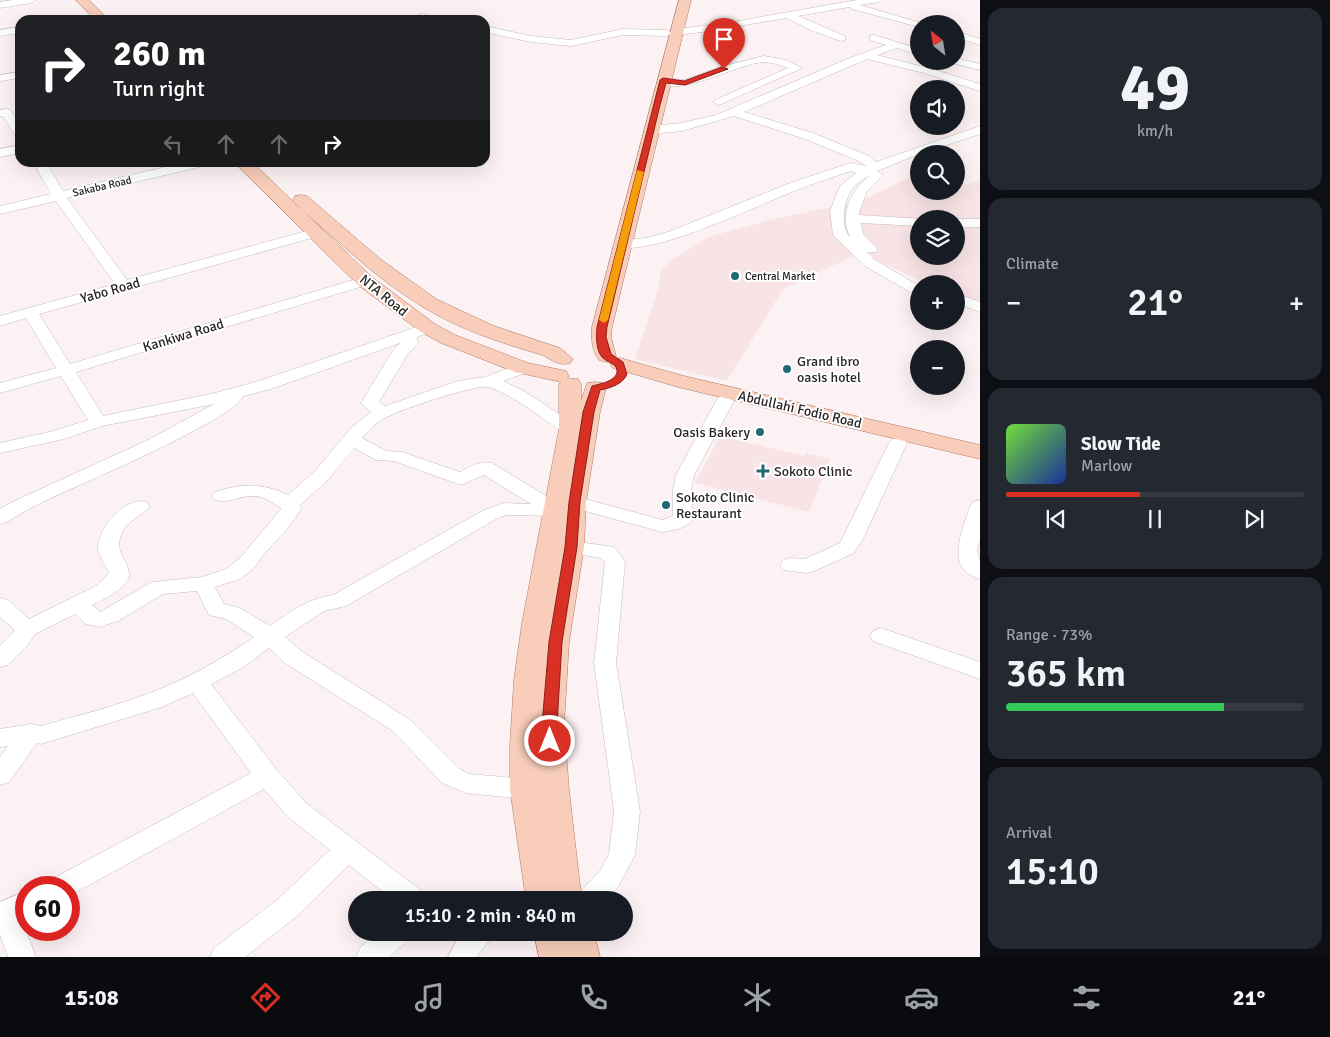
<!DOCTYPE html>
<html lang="en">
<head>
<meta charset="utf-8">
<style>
	:root { --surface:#171b24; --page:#242831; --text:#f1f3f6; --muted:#9ea1a6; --line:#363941; --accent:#d93025 }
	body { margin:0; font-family:Signika,sans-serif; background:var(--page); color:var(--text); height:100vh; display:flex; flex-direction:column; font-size:19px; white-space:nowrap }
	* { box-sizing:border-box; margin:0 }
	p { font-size:16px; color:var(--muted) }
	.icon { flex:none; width:28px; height:28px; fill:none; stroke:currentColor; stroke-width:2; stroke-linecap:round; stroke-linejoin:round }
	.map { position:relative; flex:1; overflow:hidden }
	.side { display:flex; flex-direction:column; gap:8px; padding:8px; background:#0d0f14; width:350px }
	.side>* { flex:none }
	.guide { position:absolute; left:15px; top:15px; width:475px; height:152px; border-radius:15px; box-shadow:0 5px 20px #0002; background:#202124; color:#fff; overflow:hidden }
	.needle { width:32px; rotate:330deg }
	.tools { position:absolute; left:910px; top:15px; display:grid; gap:10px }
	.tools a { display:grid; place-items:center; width:55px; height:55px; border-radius:50%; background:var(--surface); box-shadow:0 5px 20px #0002; font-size:25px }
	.speed { position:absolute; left:15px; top:876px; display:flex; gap:10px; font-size:25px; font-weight:700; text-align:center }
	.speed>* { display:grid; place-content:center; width:65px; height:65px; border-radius:50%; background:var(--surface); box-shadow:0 5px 20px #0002; line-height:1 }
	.speed .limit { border:8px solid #d22; background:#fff; color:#111 }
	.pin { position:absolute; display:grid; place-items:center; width:42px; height:42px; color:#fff; margin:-51px -21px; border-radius:50% 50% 50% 0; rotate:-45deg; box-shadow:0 0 5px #0007 }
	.pin .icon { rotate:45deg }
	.me { position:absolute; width:55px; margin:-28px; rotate:0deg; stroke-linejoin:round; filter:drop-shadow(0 0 4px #0008) }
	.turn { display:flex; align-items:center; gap:18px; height:105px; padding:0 15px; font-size:22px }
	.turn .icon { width:65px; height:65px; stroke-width:2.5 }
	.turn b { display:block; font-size:35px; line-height:42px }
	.lanes { display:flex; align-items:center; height:48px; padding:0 15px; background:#0003; justify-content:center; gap:25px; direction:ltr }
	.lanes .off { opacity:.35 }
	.big { font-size:38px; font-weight:600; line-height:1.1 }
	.side .widget { flex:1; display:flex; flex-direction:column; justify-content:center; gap:8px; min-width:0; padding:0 18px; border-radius:15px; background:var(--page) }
	.side .dial { align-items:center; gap:0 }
	.dial b { font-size:65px; line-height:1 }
	.song { display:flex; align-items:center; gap:15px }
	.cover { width:60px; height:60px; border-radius:8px; background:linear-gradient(135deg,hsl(100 70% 55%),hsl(230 70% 35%)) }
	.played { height:5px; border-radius:2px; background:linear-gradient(90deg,var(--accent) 45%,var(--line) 45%) }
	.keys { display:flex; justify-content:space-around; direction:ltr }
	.heat { display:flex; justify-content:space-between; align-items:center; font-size:28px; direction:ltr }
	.charge { height:8px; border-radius:4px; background:linear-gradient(90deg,#34c759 73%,var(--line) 0) }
	.trip { position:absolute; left:348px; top:891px; width:285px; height:50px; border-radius:25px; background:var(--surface); box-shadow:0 5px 20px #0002; font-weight:600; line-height:50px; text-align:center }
	.menu { display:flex; height:80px; justify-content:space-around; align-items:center; background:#090b0e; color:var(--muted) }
	.menu .icon { width:35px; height:35px }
	.menu .current { color:var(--accent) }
	.menu b { font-size:22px; color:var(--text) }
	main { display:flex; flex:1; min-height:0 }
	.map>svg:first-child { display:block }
	.built { fill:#f8e4e6; fill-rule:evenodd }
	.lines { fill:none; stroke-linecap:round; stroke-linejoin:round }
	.minor-casing { stroke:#c6bcbc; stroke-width:1 }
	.major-casing { stroke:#ac7c68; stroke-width:1 }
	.minor { fill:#fff; fill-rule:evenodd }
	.major { fill:#f8cdba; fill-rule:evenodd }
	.route { fill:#d93025; stroke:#8d1f18 }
	.slow { fill:#f59e0b }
	.poi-dot { fill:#216a75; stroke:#fff; stroke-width:2 }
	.labels { text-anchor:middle; stroke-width:4; stroke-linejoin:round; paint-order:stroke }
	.far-street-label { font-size:11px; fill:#292525; stroke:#fff }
	.far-poi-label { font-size:11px; fill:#292525; stroke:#fff; text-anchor:start }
	.street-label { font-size:14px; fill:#292525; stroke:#fff }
	.poi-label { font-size:14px; fill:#292525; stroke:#fff; text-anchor:start }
</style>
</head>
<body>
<main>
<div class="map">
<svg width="980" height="957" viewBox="0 0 980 957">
	<rect width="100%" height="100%" fill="#fdf2f3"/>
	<!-- built -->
	<path class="built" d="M919,173V191H956V181L966,185L980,181V307L956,296V284H928L860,253L783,289L727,381L635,359L659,287L661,269L674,259L708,237L769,220L860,201ZM919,219H956V256H919Z
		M720,436L805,456L806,453L830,459L809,512L695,483Z"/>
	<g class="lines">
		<!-- minor casing -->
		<g class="minor-casing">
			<path id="minor" d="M13,0H36L31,3L0,8V2Z
				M857,0H881L879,2L860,5L924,24H919V27L852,9L850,7L798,16L845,36V40L841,41L810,30L787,18L702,32L677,35L672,32L677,29L727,23Z
				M423,14L442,18L444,20H405L407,18Z
				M93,16L96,17L97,20H84Z
				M485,26L531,36L571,40L623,29L667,30L672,33L667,36L623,35L571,46L531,42L485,32Z
				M20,27V33L0,36V30Z
				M956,31L980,39V45L956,37Z
				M874,35L919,49V55L897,48L877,55L932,69L980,84V91L924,73L867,59L744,112L813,133L869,156L876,162L980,126V134L919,154L877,171L883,175L867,191L859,213V215L923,219H919V226L861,223L863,234L878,249L876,252H867L875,260L919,286V297L865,266L833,235L830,211L840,186L856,173L851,171C833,177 814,183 797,190C758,205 654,256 617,247L615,244L617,241L646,238L668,232L790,183L847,164L851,163L866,166L861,162L805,139L734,116L682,131L650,134L644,130L650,126L682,123L716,115L852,57L886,45L870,40V36ZM870,175C851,191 839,213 850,237C839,227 844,198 854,187C858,182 865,178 870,175Z
				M764,56L786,60L802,68L719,105L713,102L715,100L788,68C781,65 773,63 765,62C739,62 677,100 657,81L663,78L684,80L720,67Z
				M956,58L980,64V70L952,63L951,61H956Z
				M20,72V78L0,81V75Z
				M6,109L10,110L20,124V137L16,136L3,116H0V110Z
				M20,145V153L0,157V149Z
				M33,162H46L63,191L186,162H210L208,165L67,198L127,280L314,229L321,233L319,236L39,314L70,364L360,278H370L372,281L370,284L76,372L103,416L215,393L259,381L428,323L434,325L436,328L434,331L417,337L418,343L407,355L379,402L385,406L458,381L485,377L522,363L528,364L530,368L528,372L503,381L524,391L576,425L579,429L576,433L570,434L564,433C543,419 511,393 488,387C476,384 403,409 389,416C378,421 369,429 362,438L386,451L402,452L460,472C470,467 480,460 492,463L561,505L565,510L562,514L555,516L506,515L496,519L346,606L324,611L285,637L301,651L409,719L460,769L469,774L526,779L535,782L538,789L535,796L526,799L466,793L442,783L393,731L285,663L269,648L242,668L211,684L276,769L306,803L423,892L426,900H393L349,865L297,916L245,957H210L214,948L277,900L330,850L288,817L264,789L69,896V888H46L50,880L251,773L193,693L162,707L41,744L37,743L9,782L0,785V757L8,746L0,747V729L31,724L41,726C76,716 113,707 147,694C185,680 221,660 254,637L226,619L209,615L197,591L163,594L118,621L99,627L86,624L75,614L35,634L27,646L8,665L0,667V646L15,630L0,617V598L8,600L29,619L98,585L109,573C106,566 98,555 98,548C98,527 125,496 147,502L150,506C142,517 127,520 122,533C113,552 127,557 129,573C131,587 102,600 92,605L100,612L152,582L202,577L226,569L240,558L281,509C278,505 273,503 268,500C245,489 234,505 215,500L212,496L215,492C242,483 263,483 288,495L314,472L351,428L371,412L361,403L392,352L400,343L271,389L243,396C235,419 81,484 51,498C36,505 21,513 7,522L0,524V509L10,503L150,439L214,404L102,426L64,439L0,453V443L53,431L88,420L61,376L0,393V383L56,368L26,318L0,326V316L115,284L56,201L0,214V206L51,194ZM354,448L376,460L394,461L461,485L484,475L531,504L504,503L482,511L333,595C305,600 293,610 270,626L240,608L224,604L215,587L240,579L254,568L264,554L288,528L301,509L300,505L328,480Z
				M956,219H980V227H956Z
				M956,293L980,302V312L956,303Z
				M725,396L731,397L734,401L694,475L691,490L693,519L690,523L679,529L662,532L567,506L564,502L567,498L574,496L663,520L673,516V490L676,475L716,401L719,397Z
				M898,438L904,439L907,443L863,539L854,553L814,571L807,573L783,570L780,565L783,560L790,558L805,559L840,543L889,443L892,439Z
				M980,500V540L977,550L980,561V579C943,569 963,530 970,506L973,502Z
				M571,541L614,547L625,561L616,663L640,811L635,855L618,887L607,900H577L580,892L600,871L609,854L614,811L594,663L605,562L601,558L564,552L561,547L564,542Z
				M881,628L980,662V679L873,641L870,636L873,631Z
				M26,891V916L21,918L36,957H8L0,935V902Z
				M377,932H411L407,941L389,957H356L360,948Z
				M461,932H495C490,943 483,946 477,957H448Z"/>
		</g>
		<!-- major casing -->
		<g class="major-casing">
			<path id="major" d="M76,0H89L109,20H96Z
				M679,0H691L612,327L611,337L616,356L614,359L620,358L684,376L980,445V459L678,387L613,368L610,364L612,361L606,362L599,360C592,351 591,338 592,327Z
				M234,162H252L372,277L435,324L455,335L528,363L566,371L569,376L567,378L578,379L581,384V401L587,383L595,382L603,383L606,388L600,412L586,502L584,547L569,642L564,725L569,790L580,886L584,900H526L510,789V745L514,680L522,623L559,429V384L561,382L515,372L441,343L421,332L358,285Z
				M301,195L307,196L379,258L436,299L494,326L560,348L573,359L570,363C557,367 551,358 539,354C498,342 459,329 423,307C376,279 336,239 295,204L293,200L295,196Z
				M534,932H594L600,957H539Z"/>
		</g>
		<!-- minor -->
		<use href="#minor" class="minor"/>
		<!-- major -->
		<use href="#major" class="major"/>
	</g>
	<!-- route -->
	<path class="route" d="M722,67L728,69L685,85L666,83L660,105L607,327L606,337L611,354L623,362L627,374C623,384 611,388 600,390L594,412L580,502L577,547L562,642L557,725V741L555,745L550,747L545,745L543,741L542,725L549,642L565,547L569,502L583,412L592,386C600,384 622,380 616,367C613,363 607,362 603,358C596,352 596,336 597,327L660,80L663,78L684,81Z"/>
	<!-- slow -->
	<path class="slow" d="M637,170L644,172L608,320L604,323L599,320Z"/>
	<!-- markers -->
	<g class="poi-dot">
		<circle cx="735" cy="276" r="5"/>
		<circle cx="787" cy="369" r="5"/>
		<circle cx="760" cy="432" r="5"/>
		<path d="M760.5 463.5h5v5h5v5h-5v5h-5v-5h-5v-5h5z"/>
		<circle cx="666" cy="505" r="5"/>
	</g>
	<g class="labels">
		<!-- far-street labels -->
		<g class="far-street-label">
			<text transform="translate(102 186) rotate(-13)" y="4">Sakaba Road</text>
		</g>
		<!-- far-poi labels -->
		<g class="far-poi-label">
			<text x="745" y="280">Central Market</text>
		</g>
		<!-- street labels -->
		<g class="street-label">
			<text transform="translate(110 290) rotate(-16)" y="5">Yabo Road</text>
			<text transform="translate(384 295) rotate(39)" y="5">NTA Road</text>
			<text transform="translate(183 335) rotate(-17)" y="5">Kankiwa Road</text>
			<text transform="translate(800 409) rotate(13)" y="5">Abdullahi Fodio Road</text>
		</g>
		<!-- poi labels -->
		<g class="poi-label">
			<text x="797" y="366">Grand ibro<tspan x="797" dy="16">oasis hotel</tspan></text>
			<text x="750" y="437" text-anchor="end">Oasis Bakery</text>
			<text x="774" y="476">Sokoto Clinic</text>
			<text x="676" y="502">Sokoto Clinic<tspan x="676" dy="16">Restaurant</tspan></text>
		</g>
	</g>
</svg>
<div class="tools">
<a><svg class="needle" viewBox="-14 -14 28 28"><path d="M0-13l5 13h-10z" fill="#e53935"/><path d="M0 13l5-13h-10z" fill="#9ea1a6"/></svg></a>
<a><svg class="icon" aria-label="sound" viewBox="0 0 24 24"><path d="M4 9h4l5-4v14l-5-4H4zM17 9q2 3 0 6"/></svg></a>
<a><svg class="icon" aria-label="search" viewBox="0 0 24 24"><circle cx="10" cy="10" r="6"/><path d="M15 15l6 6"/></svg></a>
<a><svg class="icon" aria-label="layers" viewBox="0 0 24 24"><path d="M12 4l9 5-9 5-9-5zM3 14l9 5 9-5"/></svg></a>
<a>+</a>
<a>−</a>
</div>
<div class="speed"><div class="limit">60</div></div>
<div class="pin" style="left:724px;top:69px;background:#d93025"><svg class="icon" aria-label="arrive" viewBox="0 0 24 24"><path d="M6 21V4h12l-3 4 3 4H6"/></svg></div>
<svg class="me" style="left:550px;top:741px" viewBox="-20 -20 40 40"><circle r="17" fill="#d93025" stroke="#fff" stroke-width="3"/><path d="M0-11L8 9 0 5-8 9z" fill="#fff"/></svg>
<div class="trip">15:10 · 2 min · 840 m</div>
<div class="guide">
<div class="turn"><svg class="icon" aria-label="right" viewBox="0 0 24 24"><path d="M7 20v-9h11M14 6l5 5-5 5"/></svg><div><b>260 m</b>Turn right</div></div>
<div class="lanes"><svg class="icon off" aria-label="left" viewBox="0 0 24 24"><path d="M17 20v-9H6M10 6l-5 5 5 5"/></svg><svg class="icon off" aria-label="ahead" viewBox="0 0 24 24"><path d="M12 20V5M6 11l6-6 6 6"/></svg><svg class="icon off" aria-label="ahead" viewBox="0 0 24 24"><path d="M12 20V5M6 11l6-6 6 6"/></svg><svg class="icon" aria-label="right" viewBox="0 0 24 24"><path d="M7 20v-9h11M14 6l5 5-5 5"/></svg></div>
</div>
</div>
<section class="side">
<div class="widget dial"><b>49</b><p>km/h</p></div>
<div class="widget"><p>Climate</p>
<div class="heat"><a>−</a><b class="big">21°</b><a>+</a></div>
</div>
<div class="widget">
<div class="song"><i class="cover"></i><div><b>Slow Tide</b><p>Marlow</p></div></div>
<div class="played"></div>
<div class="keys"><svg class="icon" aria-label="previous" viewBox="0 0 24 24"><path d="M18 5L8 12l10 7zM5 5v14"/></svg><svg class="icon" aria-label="pause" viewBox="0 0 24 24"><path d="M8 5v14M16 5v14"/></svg><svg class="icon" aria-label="next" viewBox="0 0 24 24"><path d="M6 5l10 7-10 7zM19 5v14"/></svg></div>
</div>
<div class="widget"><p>Range · 73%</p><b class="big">365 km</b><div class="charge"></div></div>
<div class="widget"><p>Arrival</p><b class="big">15:10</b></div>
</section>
</main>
<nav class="menu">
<b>15:08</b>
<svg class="icon current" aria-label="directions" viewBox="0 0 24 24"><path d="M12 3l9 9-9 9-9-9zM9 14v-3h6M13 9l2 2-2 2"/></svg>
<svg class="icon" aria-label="music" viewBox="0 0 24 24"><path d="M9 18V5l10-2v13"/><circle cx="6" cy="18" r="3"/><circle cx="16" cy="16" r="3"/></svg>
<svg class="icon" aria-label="phone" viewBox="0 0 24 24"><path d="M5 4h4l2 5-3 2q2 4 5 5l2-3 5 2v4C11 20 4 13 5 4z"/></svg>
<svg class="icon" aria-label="climate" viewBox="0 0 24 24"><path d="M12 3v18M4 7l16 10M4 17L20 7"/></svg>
<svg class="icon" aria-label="car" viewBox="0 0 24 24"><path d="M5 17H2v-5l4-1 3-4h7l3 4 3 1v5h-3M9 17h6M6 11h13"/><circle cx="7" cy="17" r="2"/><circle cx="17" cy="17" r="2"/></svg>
<svg class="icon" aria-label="filters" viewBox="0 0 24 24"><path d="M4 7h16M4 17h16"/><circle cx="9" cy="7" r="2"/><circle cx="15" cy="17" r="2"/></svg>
<b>21°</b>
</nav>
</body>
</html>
